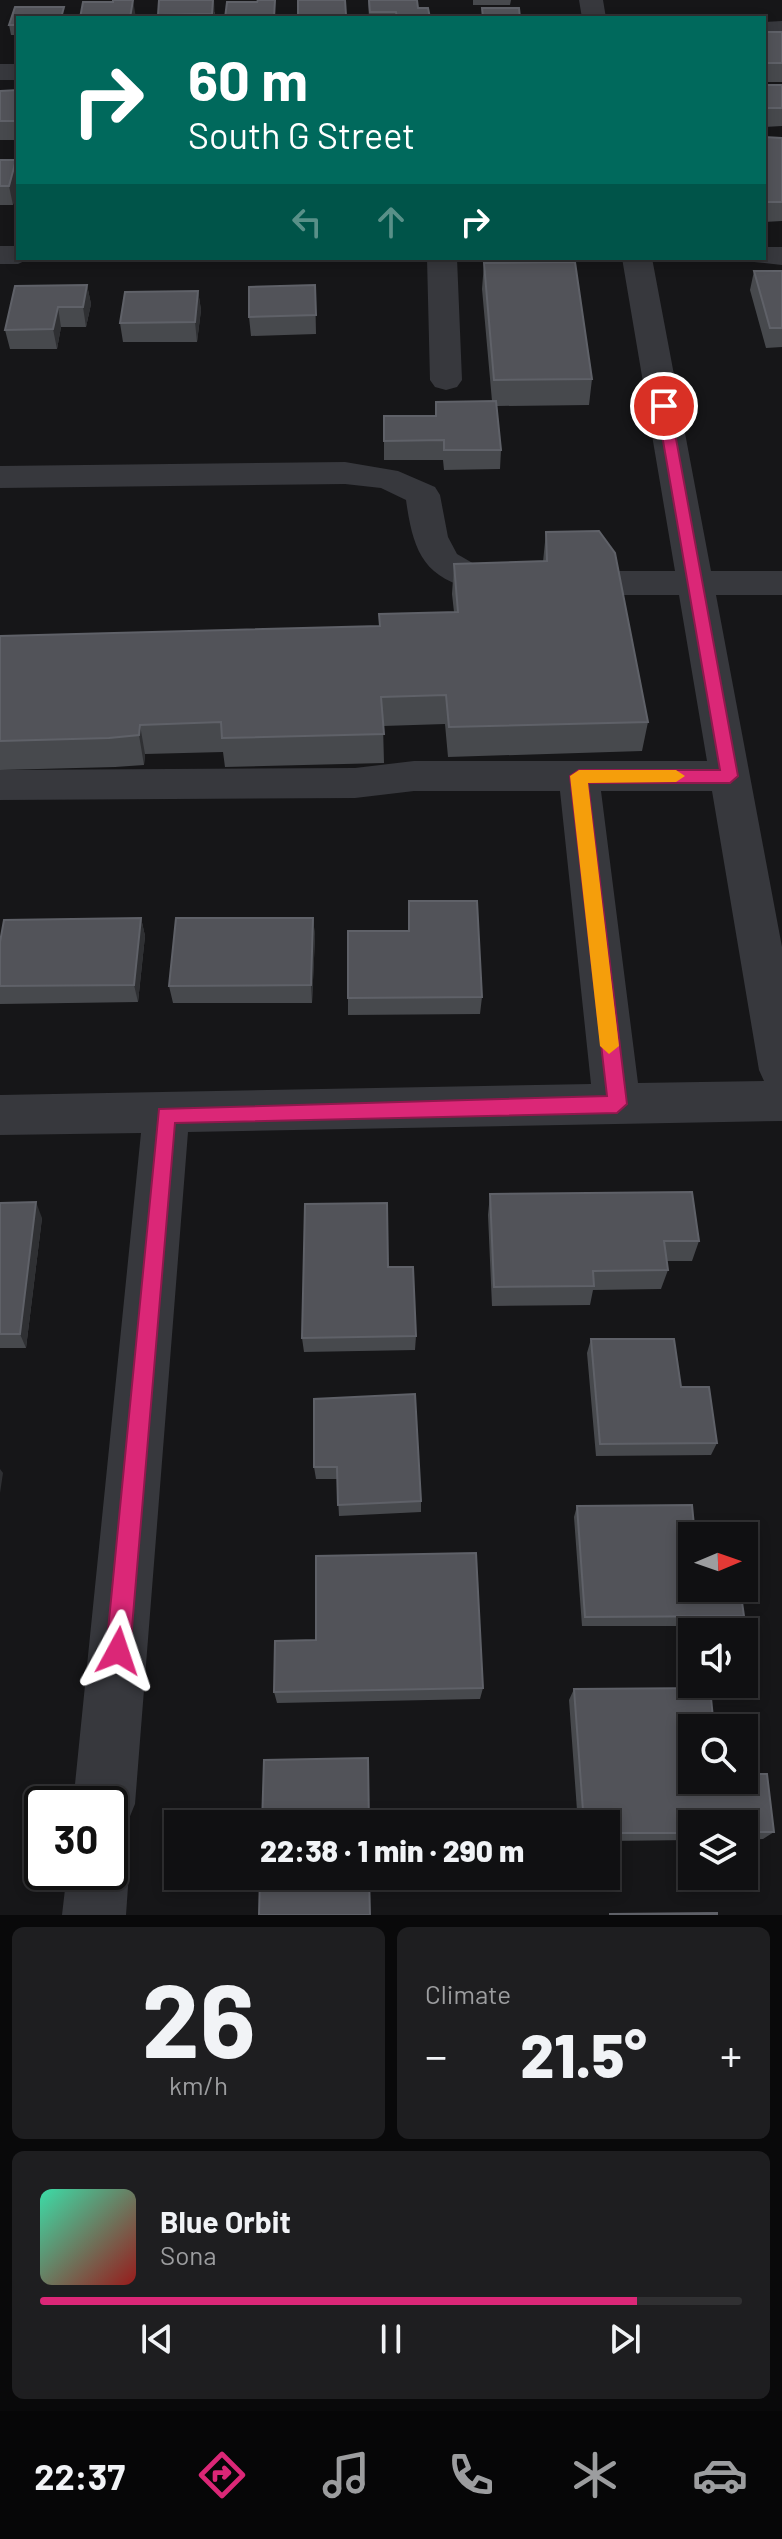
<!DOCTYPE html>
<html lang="en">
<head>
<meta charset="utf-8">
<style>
	:root { --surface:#101012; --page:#1e1e20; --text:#f1f3f6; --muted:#9c9d9f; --line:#303032; --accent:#db2777 }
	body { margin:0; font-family:Barlow,sans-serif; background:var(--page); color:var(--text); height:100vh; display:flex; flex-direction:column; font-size:30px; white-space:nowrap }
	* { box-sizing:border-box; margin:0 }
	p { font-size:26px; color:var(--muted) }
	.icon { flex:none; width:44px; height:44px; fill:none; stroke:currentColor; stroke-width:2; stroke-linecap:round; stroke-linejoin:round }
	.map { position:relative; height:1915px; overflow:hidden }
	.drawer { display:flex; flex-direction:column; gap:12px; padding:12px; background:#09090a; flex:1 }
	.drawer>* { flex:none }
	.guide { position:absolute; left:16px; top:16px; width:750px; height:244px; border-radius:0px; box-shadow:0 4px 12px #0003,0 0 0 2px var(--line); background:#00695c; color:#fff; overflow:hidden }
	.needle { width:52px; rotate:88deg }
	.fabs { position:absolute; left:678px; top:1522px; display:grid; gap:16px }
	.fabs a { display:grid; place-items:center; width:80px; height:80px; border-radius:0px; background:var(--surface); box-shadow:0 4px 12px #0003,0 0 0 2px var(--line); font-size:40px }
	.speed { position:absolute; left:24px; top:1786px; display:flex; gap:16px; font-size:40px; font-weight:700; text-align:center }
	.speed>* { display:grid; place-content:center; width:104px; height:104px; border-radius:50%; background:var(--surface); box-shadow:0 4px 12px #0003,0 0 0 2px var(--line); line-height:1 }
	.speed .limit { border:4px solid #111; border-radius:12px; background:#fff; color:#111 }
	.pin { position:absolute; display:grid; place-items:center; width:68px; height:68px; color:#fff; margin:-34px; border:4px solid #fff; border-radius:50%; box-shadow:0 2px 8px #0007 }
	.me { position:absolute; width:88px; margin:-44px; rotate:5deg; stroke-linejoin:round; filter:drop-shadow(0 0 6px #0008) }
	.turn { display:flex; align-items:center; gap:28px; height:168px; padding:0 40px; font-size:36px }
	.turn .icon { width:104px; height:104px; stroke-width:2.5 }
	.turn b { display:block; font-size:56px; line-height:68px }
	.lanes { display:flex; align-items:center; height:76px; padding:0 40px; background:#0003; justify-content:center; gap:40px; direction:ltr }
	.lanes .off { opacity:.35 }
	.big { font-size:60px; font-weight:800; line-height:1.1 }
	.drawer .tile { flex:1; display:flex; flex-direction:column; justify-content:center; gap:12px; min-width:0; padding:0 28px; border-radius:12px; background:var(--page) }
	.drawer .dial { align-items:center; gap:0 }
	.dial b { font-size:104px; line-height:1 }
	.song { display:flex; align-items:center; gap:24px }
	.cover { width:96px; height:96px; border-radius:12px; background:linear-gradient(135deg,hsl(160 70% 55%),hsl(0 70% 35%)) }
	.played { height:8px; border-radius:4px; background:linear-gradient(90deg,var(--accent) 85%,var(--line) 85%) }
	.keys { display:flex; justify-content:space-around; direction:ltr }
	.heat { display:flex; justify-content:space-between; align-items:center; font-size:44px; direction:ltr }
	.drawer .tiles { flex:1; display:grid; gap:12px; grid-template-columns:1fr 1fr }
	.tile:last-child { grid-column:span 2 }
	.trip { position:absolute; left:164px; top:1810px; width:456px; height:80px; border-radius:0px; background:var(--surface); box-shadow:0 4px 12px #0003,0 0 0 2px var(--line); font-weight:800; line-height:80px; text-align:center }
	.menu { display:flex; height:128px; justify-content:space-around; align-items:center; background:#060607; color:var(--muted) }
	.menu .icon { width:56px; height:56px }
	.menu .active { color:var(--accent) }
	.menu b { font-size:36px; color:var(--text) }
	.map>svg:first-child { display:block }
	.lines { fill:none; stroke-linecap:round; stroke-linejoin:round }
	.minor { fill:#37383d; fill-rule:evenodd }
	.wall { fill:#47494d }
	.shaded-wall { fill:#2f3033 }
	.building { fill:#525359; stroke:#5f6168; stroke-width:2 }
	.route { fill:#db2777; stroke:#8e194d; stroke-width:2 }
	.slow { fill:#f59e0b }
</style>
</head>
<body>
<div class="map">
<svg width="782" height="1915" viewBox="0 0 782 1915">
	<rect width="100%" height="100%" fill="#161618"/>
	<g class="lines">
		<!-- minor -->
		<path class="minor" d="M579,0H603L606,18H582Z
			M782,21V37L764,38V22Z
			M0,64H18V80H0Z
			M0,246H18V258H31L18,264H0Z
			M764,247H782V265L754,262L751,258H764Z
			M427,258H457L462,380L457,387L446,390L435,387L430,380Z
			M622,258H652L711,571H782V595H716L782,947V1121L188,1132L135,1804L126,1826L110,1832V1804H73L141,1133L0,1135V1095L591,1084L560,791H414L355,798L0,800V770L355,768L414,761H707L679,595H611L598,592L593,583L598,574L611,571H675ZM601,791H712L759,1070L764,1081L638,1083Z
			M345,462L398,471L435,487L440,495L448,537L457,554L476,565L526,573L531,582L526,591C509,595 493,592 476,589C423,579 413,550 406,500L381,488L345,484L0,488V466Z
			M110,1846L120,1850L129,1872L126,1915H62L67,1872H110Z"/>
	</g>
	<!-- wall -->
	<path class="wall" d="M298,0H345L346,18H298Z
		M368,0L418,8L430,18H369Z
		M473,0H511L510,5H473Z
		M215,12V18H158V15Z
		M18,18V35H11L9,25Z
		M764,32H782V82H764Z
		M764,85H782V126L764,127Z
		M18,90V140H0V91Z
		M764,137H782V221L764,222Z
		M0,160H16L18,169V186L13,205H0Z
		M484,263L592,379L589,405L497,406L501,450L500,469L444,470L443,460H384V416H435L436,402L492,401L482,289Z
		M754,271H782V347L766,348L750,290Z
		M87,285L91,304L86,327H61L57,349H10L5,330Z
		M315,285L316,334L251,336L249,317Z
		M198,291L201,310L197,342H123L120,323Z
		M546,532L648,722L642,751L448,757L445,724L383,726L384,763L225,767L223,752L145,754L144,765L115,767L0,770V636L379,626L454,612L452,594L454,564L543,562Z
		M141,918L145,936L138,1002L0,1004V942Z
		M313,918L315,936L312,1003H173L169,986Z
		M482,997L480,1014L348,1015V998Z
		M490,1194L699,1241L692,1261H666L668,1270L661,1289L593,1290L590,1305L492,1306L488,1215Z
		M0,1203L42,1218L26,1348H0Z
		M388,1267L416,1336L415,1350L304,1352L302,1338Z
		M591,1339L681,1387L717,1443L711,1455L596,1456L587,1353Z
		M314,1399L421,1501V1512L339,1516L337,1479H316L314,1467Z
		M577,1506L692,1588L744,1616L737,1626H582L574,1517Z
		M483,1688L480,1699L277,1703L274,1692Z
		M574,1689L692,1780L774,1832L763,1839L744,1840V1824H692V1840L606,1841V1824H578L569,1700Z"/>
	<!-- shaded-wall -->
	<path class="shaded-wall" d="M133,0L136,18H130Z
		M213,0H214L215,18H213Z
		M16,160L18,169V186L13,205L9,186Z
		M87,285L91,304L86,327L83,307Z
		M198,291L201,310L197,342L195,322Z
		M58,307L61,327L57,349L53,329Z
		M140,725L145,754L144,765L139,735Z
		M141,918L145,936L138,1002L134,985Z
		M313,918L315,936L312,1003L311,985Z
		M36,1202L42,1218L26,1348L20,1334Z
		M0,1469L3,1473L0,1493Z"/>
	<!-- building -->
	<path class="building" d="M113,0H133L130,18H80L83,2H113Z
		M159,0H213L212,14L158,15Z
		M258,0H275L274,18H225L227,2H257Z
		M298,0H345L346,15L298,17Z
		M369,0H417L418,8H428L430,18H397L396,12H370Z
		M15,7H64L61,18H18V25H9Z
		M482,8H519L520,18H483Z
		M764,32H782V63H764Z
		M764,85H782V108H764Z
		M18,90V121H0V91Z
		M764,137L782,138V202H764Z
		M0,160H16L9,186H0Z
		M575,262L592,379L494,380L484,263Z
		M754,271H782V328H770Z
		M87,285L83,307H58L53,329L5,330L15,286Z
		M315,285L316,315L249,317V287Z
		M198,291L195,322L120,323L125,292Z
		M496,401L501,450H444V440L384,441V416H436V402Z
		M599,531L615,553L648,722L449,727L446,695L381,697L384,734L222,738L221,722L140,725L139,735L109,738L0,741V636L380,626L379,614L458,612L454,564L547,561L546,532Z
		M409,901H477L482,997L348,998V931H409Z
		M141,918L134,985L0,986V942L4,920Z
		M176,918H313L311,985L169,986Z
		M692,1192L699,1241H664L668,1270L593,1271L594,1286L494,1287L490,1194Z
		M36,1202L20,1334H0V1203Z
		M387,1203L388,1267H413L416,1336L302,1338L305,1204Z
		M591,1339H674L681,1387H709L717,1443L600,1444Z
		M415,1394L421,1501L338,1505L337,1467H314V1399Z
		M692,1505L695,1536H692V1588H740L744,1616L585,1617L577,1506Z
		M476,1553L483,1688L274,1692L275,1641L316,1640V1556Z
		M710,1688L714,1728H692V1780H744V1774H767L774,1832H744V1824H692V1833H606V1824H584L574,1689Z
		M368,1758L369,1824H262L264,1760Z
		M260,1876H369L370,1915H259Z
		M717,1913V1915L609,1914Z"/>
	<!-- route -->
	<path class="route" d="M664,402L670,406L738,776L730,783H588L627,1104L617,1113L175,1123L130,1651L127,1659L118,1663L109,1659L106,1651L159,1109L607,1096L570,776L579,770H720L657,406Z"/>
	<!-- slow -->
	<path class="slow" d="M579,770H676L685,776L676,782L588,783L619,1046L609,1054L600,1046L570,776Z"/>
</svg>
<div class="fabs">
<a><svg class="needle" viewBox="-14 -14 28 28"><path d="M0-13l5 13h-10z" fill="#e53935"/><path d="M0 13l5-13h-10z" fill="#9c9d9f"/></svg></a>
<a><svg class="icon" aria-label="sound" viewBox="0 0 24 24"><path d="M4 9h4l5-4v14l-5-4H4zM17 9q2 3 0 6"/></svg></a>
<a><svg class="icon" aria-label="search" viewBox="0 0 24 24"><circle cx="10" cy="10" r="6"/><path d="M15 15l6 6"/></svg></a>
<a><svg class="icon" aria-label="layers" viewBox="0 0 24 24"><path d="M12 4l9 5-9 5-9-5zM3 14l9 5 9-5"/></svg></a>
</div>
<div class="speed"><div class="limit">30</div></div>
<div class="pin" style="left:664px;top:406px;background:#d93025"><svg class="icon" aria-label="arrive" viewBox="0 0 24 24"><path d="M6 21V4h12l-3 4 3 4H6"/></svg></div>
<svg class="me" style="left:118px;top:1651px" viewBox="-20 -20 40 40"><path d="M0-17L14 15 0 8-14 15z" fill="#db2777" stroke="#fff" stroke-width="4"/></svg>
<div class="trip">22:38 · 1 min · 290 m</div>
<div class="guide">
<div class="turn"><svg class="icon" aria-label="right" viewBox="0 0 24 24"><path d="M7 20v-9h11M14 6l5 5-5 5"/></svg><div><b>60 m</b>South G Street</div></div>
<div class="lanes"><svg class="icon off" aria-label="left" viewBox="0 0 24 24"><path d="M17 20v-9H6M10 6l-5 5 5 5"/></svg><svg class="icon off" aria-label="ahead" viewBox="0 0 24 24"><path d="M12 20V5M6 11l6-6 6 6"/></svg><svg class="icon" aria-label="right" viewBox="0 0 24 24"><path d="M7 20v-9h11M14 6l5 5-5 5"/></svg></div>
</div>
</div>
<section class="drawer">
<div class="tiles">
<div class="tile dial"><b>26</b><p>km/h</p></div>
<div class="tile"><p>Climate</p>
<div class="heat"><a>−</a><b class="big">21.5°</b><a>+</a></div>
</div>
<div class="tile">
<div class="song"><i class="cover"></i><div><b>Blue Orbit</b><p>Sona</p></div></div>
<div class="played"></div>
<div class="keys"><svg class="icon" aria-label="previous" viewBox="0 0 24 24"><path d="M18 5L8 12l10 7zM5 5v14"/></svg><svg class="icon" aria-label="pause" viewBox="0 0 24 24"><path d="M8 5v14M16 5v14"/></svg><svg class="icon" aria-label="next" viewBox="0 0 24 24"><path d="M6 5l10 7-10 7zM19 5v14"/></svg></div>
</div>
</div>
</section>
<nav class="menu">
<b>22:37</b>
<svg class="icon active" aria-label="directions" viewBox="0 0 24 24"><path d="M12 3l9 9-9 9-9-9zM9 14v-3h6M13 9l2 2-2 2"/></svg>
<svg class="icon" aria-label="music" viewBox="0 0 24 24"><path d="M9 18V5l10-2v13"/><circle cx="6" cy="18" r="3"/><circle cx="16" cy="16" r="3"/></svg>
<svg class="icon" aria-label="phone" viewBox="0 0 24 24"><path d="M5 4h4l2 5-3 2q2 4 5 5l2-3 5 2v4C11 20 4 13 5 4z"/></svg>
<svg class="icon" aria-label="climate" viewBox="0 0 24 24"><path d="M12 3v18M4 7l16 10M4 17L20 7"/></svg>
<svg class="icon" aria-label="car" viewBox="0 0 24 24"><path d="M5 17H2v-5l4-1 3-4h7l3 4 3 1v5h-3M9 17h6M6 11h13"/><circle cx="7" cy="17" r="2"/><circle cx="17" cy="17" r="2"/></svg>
</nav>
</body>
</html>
